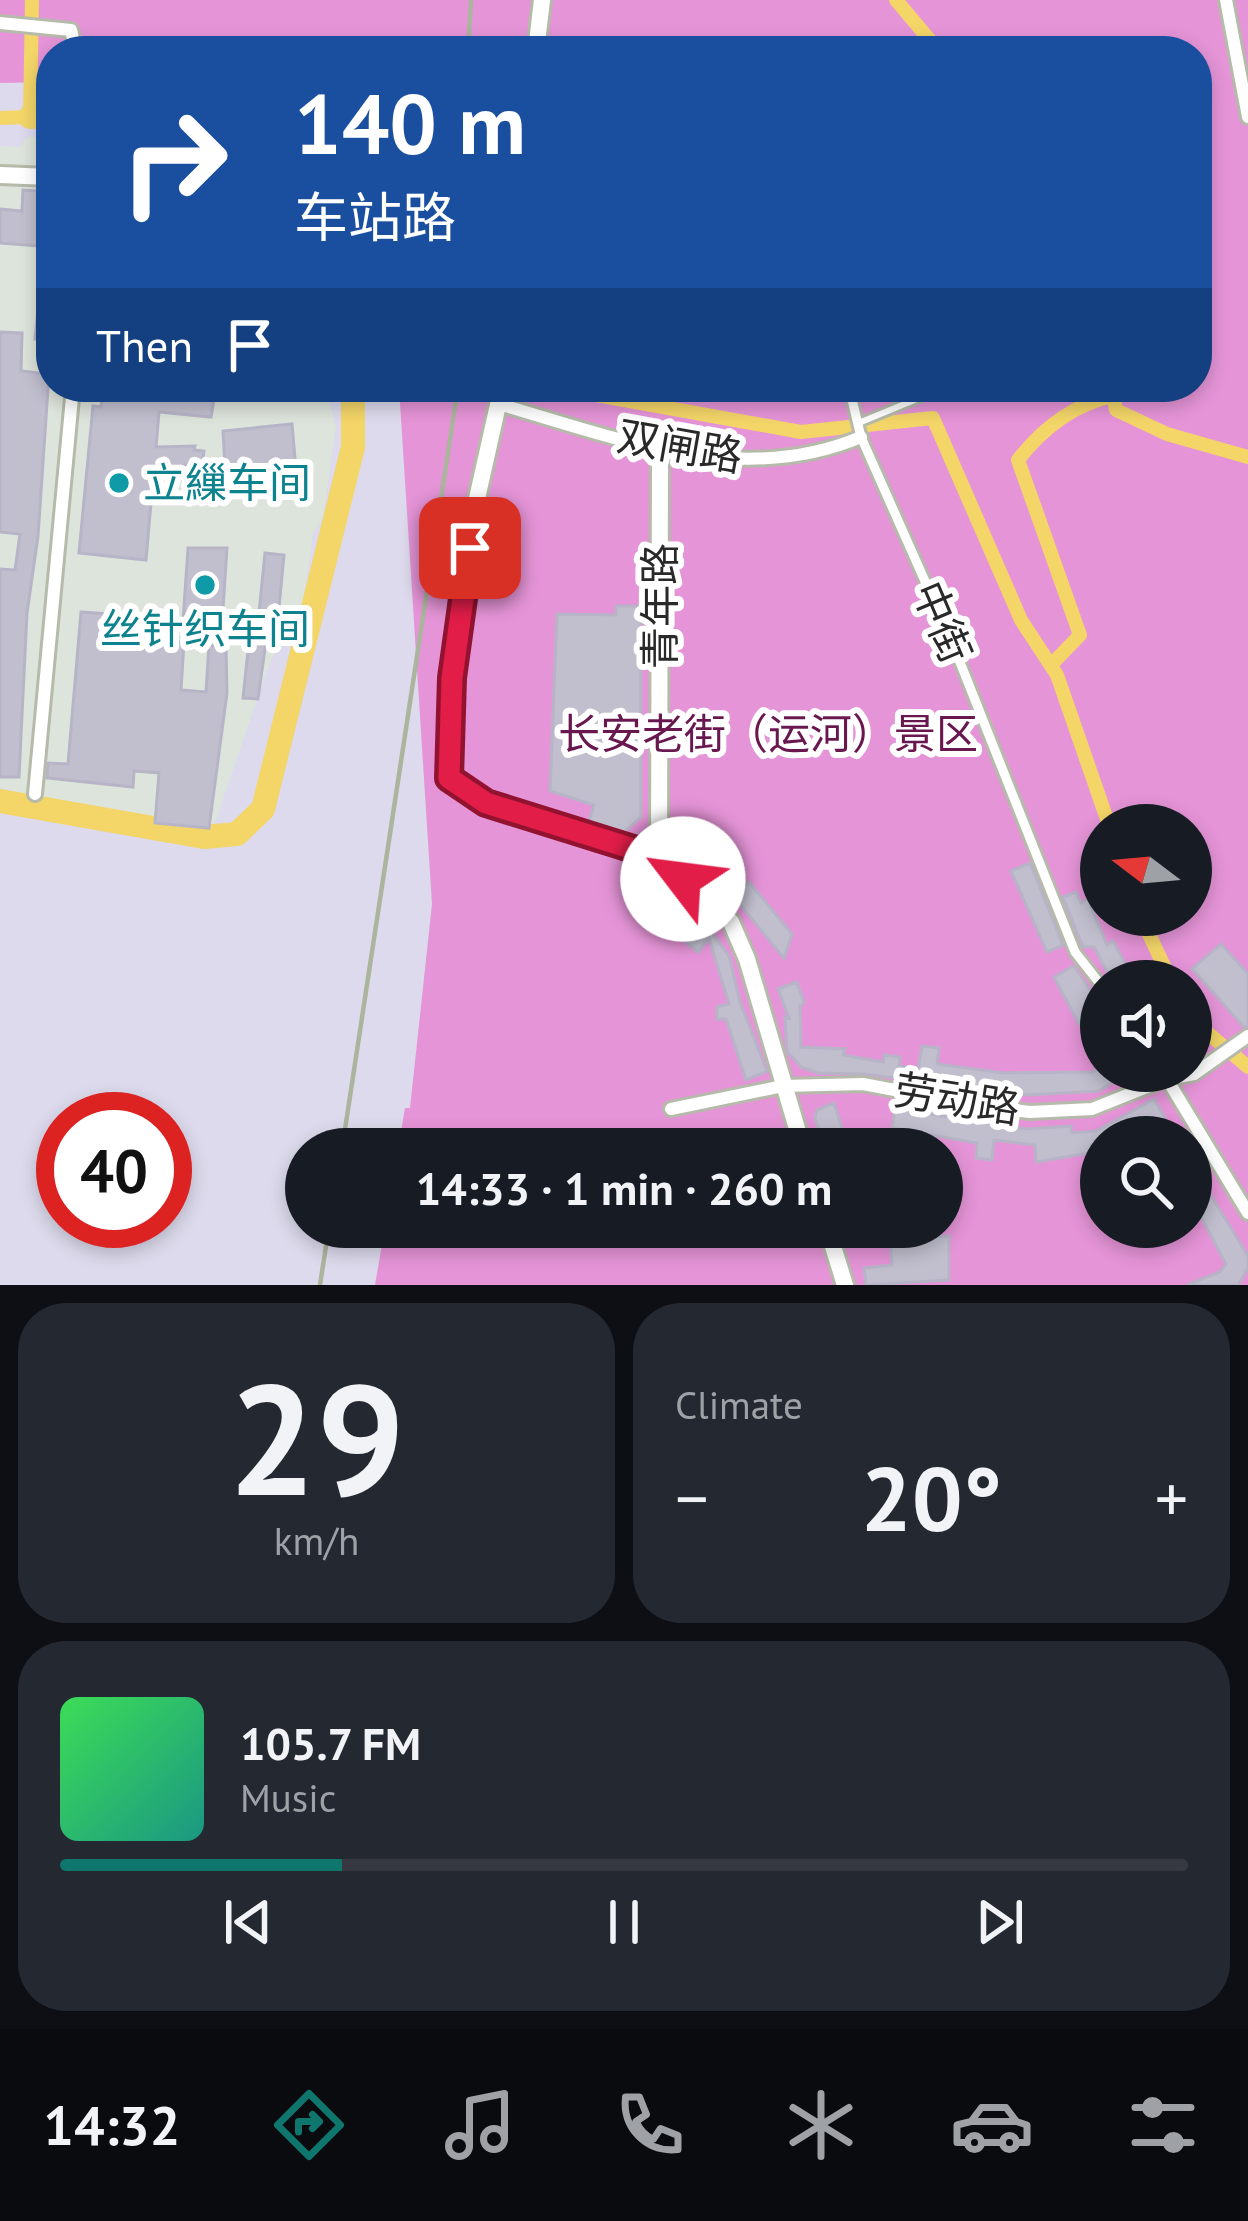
<!DOCTYPE html>
<html lang="en">
<head>
<meta charset="utf-8">
<style>
	:root { --surface:#171b24; --page:#242831; --text:#f1f3f6; --muted:#9ea1a6; --line:#363941; --accent:#0f766e }
	body { margin:0; font-family:"PT Sans","Noto Sans SC",sans-serif; background:var(--page); color:var(--text); height:100vh; display:flex; flex-direction:column; font-size:45px; white-space:nowrap }
	* { box-sizing:border-box; margin:0 }
	p { font-size:39px; color:var(--muted) }
	.icon { flex:none; width:66px; height:66px; fill:none; stroke:currentColor; stroke-width:2; stroke-linecap:round; stroke-linejoin:round }
	.map { position:relative; height:1285px; overflow:hidden }
	.details { display:flex; flex-direction:column; gap:18px; padding:18px; background:#0d0f14; flex:1 }
	.details>* { flex:none }
	.banner { position:absolute; left:36px; top:36px; width:1176px; height:366px; border-radius:48px; box-shadow:0 6px 18px #0003; background:#1a4fa0; color:#fff; overflow:hidden }
	.needle { width:78px; rotate:286deg }
	.controls { position:absolute; left:1080px; top:804px; display:grid; gap:24px }
	.controls a { display:grid; place-items:center; width:132px; height:132px; border-radius:50%; background:var(--surface); box-shadow:0 6px 18px #0003; font-size:60px }
	.speed { position:absolute; left:36px; top:1092px; display:flex; gap:24px; font-size:60px; font-weight:700; text-align:center }
	.speed>* { display:grid; place-content:center; width:156px; height:156px; border-radius:50%; background:var(--surface); box-shadow:0 6px 18px #0003; line-height:1 }
	.speed .limit { border:18px solid #d22; background:#fff; color:#111 }
	.pin { position:absolute; display:grid; place-items:center; width:102px; height:102px; color:#fff; margin:-51px; border-radius:24px; box-shadow:0 6px 18px #0006 }
	.me { position:absolute; width:132px; margin:-66px; rotate:300deg; stroke-linejoin:round; filter:drop-shadow(0 0 9px #0008) }
	.turn { display:flex; align-items:center; gap:42px; height:252px; padding:0 60px; font-size:54px }
	.turn .icon { width:156px; height:156px; stroke-width:2.5 }
	.turn b { display:block; font-size:84px; line-height:102px }
	.then { display:flex; align-items:center; height:114px; padding:0 60px; background:#0003; gap:24px; font-size:45px }
	.big { font-size:90px; font-weight:800; line-height:1.1 }
	.details .card { flex:1; display:flex; flex-direction:column; justify-content:center; gap:18px; min-width:0; padding:0 42px; border-radius:48px; background:var(--page) }
	.details .dial { align-items:center; gap:0 }
	.dial b { font-size:156px; line-height:1 }
	.song { display:flex; align-items:center; gap:36px }
	.cover { width:144px; height:144px; border-radius:18px; background:linear-gradient(135deg,hsl(130 70% 55%),hsl(170 70% 35%)) }
	.played { height:12px; border-radius:6px; background:linear-gradient(90deg,var(--accent) 25%,var(--line) 25%) }
	.keys { display:flex; justify-content:space-around; direction:ltr }
	.heat { display:flex; justify-content:space-between; align-items:center; font-size:66px; direction:ltr }
	.details .tiles { flex:1; display:grid; gap:18px; grid-template-columns:1fr 1fr }
	.card:last-child { grid-column:span 2 }
	.trip { position:absolute; left:285px; top:1128px; width:678px; height:120px; border-radius:60px; background:var(--surface); box-shadow:0 6px 18px #0003; font-weight:800; line-height:120px; text-align:center }
	.dock { display:flex; height:192px; justify-content:space-around; align-items:center; background:#090b0e; color:var(--muted) }
	.dock .icon { width:84px; height:84px }
	.dock .current { color:var(--accent) }
	.dock b { font-size:54px; color:var(--text) }
	.map>svg:first-child { display:block }
	.industrial { fill:#dde4db }
	.green { fill:#e594d7; fill-rule:evenodd }
	.lines { fill:none; stroke-linecap:round; stroke-linejoin:round }
	.canal { stroke:#f3d568; stroke-width:14 }
	.river { stroke:#f3d568; stroke-width:24 }
	.building { fill:#c1bfce; stroke:#b7b4c7; stroke-width:3 }
	.service-casing { stroke:#b5baaa; stroke-width:12 }
	.pedestrian-casing { stroke:#b5baaa; stroke-width:15 }
	.minor-casing { stroke:#b5baaa; stroke-width:18 }
	.tertiary-casing { stroke:#b5baaa; stroke-width:22 }
	.service { stroke:#fff; stroke-width:6 }
	.pedestrian { stroke:#fff; stroke-width:9 }
	.minor { stroke:#fff; stroke-width:12 }
	.tertiary { stroke:#fff; stroke-width:16 }
	.rail { stroke:#abb49d; stroke-width:4.5 }
	.route-casing { stroke:#92132f; stroke-width:30 }
	.route { stroke:#e11d48; stroke-width:21 }
	.culture-dot { fill:#0f9aa8; stroke:#fff; stroke-width:4.5 }
	.labels { text-anchor:middle; stroke-width:12; stroke-linejoin:round; paint-order:stroke }
	.street-label { font-size:42px; fill:#292929; stroke:#fff }
	.culture-label { font-size:42px; fill:#0d838f; stroke:#fff; text-anchor:start }
	.park-label { font-size:42px; fill:#68174f; stroke:#fff }
</style>
</head>
<body>
<div class="map">
<svg width="1248" height="1285" viewBox="0 0 1248 1285">
	<rect width="100%" height="100%" fill="#dcdaec"/>
	<!-- industrial -->
	<path class="industrial" d="M27,137H51V387H325L336,427L323,518L313,533L299,630L272,657L214,825L121,818L0,788V146L20,147Z"/>
	<!-- green -->
	<path class="green" d="M0,0H1248V1285H375L385,1227H942V1149H398L405,1108H410L432,904L399,387H1197V51H51V82L0,83ZM1101,825H1191V915H1101ZM1101,981H1191V1071H1101ZM1101,1137H1191V1227H1101Z"/>
	<g class="lines">
		<!-- canal -->
		<path class="canal" d="M896,0L939,51
			M0,118L30,117L32,0
			M552,387L801,432L933,418L1021,620L1057,675L1109,825
			M1112,388L1116,410L1167,434L1248,457
			M1052,664L1080,635L1018,460C1042,429 1073,405 1112,396
			M1140,915L1171,981
			M1191,1019L1248,1067"/>
		<!-- river -->
		<path class="river" d="M30,117L51,115
			M0,801L204,837L237,834L263,809L353,447V387"/>
	</g>
	<!-- building -->
	<path class="building" d="M23,190L51,192V247L0,243V209L22,211Z
		M44,250L51,251V340L35,339Z
		M0,332L22,333L21,371L49,374L38,536L27,613L19,777H0V569L15,570L20,534L0,532Z
		M103,387H216L211,417L159,412L156,447L195,446L194,450L204,451L202,465H184L183,472L154,469L146,560L79,553L93,406L101,407Z
		M292,424L296,470L242,474V466L225,467L223,431Z
		M188,548H227L222,624L183,621Z
		M265,553L284,555L277,628L268,627L258,699L243,698L250,632L257,633Z
		M616,606H641V817L623,833L589,822L594,805L550,791L557,614L616,615Z
		M81,612L153,617L152,640L184,642L181,690L206,692L209,645L226,646L227,693L209,828L155,823L159,773L134,771L133,787L47,778L48,763L68,764Z
		M1030,863L1063,945L1047,952L1011,871Z
		M749,882L792,934L784,958L733,896Z
		M1076,892L1081,903L1088,899L1107,945L1113,941L1135,981H1112L1094,947H1083L1063,897Z
		M681,907L706,924L729,956L740,1002L767,1071L746,1080L726,1019H717V1007L729,1004L709,938L698,952L666,926Z
		M1221,944L1248,974V1026L1244,1027L1192,969Z
		M1074,966L1101,1006V1043L1093,1030L1088,1033L1083,1023L1079,1024L1054,977Z
		M797,982L804,1003L800,1006L801,1047L845,1049L843,1055L883,1062L884,1055L900,1057L899,1066L918,1069L922,1046L939,1048L937,1064L1003,1073L1093,1072L1101,1066V1071H1129L1099,1091L1029,1095L864,1074L818,1073L801,1067L787,1051L785,1017L789,1018L778,989Z
		M1154,1099L1176,1137H1149L1145,1130L1130,1137H1101V1151L1036,1162L1035,1145L994,1140L992,1160L976,1158L977,1143L892,1128L895,1108L1025,1129L1071,1126L1072,1133L1096,1131Z
		M834,1103L845,1138L849,1137L853,1149H825L815,1118L817,1110Z
		M1191,1163L1248,1256V1268L1238,1285H1187L1220,1272L1226,1264L1191,1198Z
		M949,1236V1280L866,1285L864,1268L892,1265L890,1239Z"/>
	<g class="lines">
		<!-- service casing -->
		<g class="service-casing">
			<path id="service" d="M861,422L946,387"/>
		</g>
		<!-- pedestrian casing -->
		<g class="pedestrian-casing">
			<path id="pedestrian" d="M849,387L861,437L952,642L1075,952L1101,985"/>
		</g>
		<!-- minor casing -->
		<g class="minor-casing">
			<path id="minor" d="M1226,0L1248,117
				M0,23L71,30L76,51
				M499,404C616,438 741,488 861,437
				M35,794L73,387
				M1167,1079L1248,1213
				M671,1109L783,1086L863,1084L979,1106L1030,1112L1092,1109L1167,1079L1194,1074L1248,1036"/>
		</g>
		<!-- tertiary casing -->
		<g class="tertiary-casing">
			<path id="tertiary" d="M536,51L542,0
				M0,175L51,177
				M502,387L476,503L452,678L449,778L486,803L659,857L731,922L747,959L803,1149
				M659,857L660,450
				M827,1227L845,1285"/>
		</g>
		<!-- service -->
		<use href="#service" class="service"/>
		<!-- pedestrian -->
		<use href="#pedestrian" class="pedestrian"/>
		<!-- minor -->
		<use href="#minor" class="minor"/>
		<!-- tertiary -->
		<use href="#tertiary" class="tertiary"/>
		<!-- rail -->
		<path class="rail" d="M468,51L471,0
			M342,1149L458,387
			M320,1285L329,1227"/>
	</g>
	<g class="lines">
		<!-- route casing -->
		<g class="route-casing">
			<path id="route" d="M470,548L452,678L449,778L486,803L659,857L683,879"/>
		</g>
		<!-- route -->
		<use href="#route" class="route"/>
	</g>
	<!-- markers -->
	<g class="culture-dot">
		<circle cx="119" cy="483" r="12"/>
		<circle cx="205" cy="585" r="12"/>
	</g>
	<g class="labels">
		<!-- street labels -->
		<g class="street-label">
			<text transform="translate(680 446) rotate(10)" y="15">双闸路</text>
			<text transform="translate(660 606) rotate(-90)" y="15">青年路</text>
			<text transform="translate(942 622) rotate(67)" y="15">中街</text>
			<text transform="translate(957 1099) rotate(9)" y="15">劳动路</text>
		</g>
		<!-- culture labels -->
		<g class="culture-label">
			<text x="143" y="498">立繅车间</text>
			<text x="205" y="644" text-anchor="middle">丝针织车间</text>
		</g>
		<!-- park labels -->
		<g class="park-label">
			<text x="768" y="749">长安老街（运河）景区</text>
		</g>
	</g>
</svg>
<div class="controls">
<a><svg class="needle" viewBox="-14 -14 28 28"><path d="M0-13l5 13h-10z" fill="#e53935"/><path d="M0 13l5-13h-10z" fill="#9ea1a6"/></svg></a>
<a><svg class="icon" aria-label="sound" viewBox="0 0 24 24"><path d="M4 9h4l5-4v14l-5-4H4zM17 9q2 3 0 6"/></svg></a>
<a><svg class="icon" aria-label="search" viewBox="0 0 24 24"><circle cx="10" cy="10" r="6"/><path d="M15 15l6 6"/></svg></a>
</div>
<div class="speed"><div class="limit">40</div></div>
<div class="pin" style="left:470px;top:548px;background:#d93025"><svg class="icon" aria-label="arrive" viewBox="0 0 24 24"><path d="M6 21V4h12l-3 4 3 4H6"/></svg></div>
<svg class="me" style="left:683px;top:879px" viewBox="-20 -20 40 40"><circle r="19" fill="#fff"/><path d="M0-13L10 11 0 6-10 11z" fill="#e11d48"/></svg>
<div class="trip">14:33 · 1 min · 260 m</div>
<div class="banner">
<div class="turn"><svg class="icon" aria-label="right" viewBox="0 0 24 24"><path d="M7 20v-9h11M14 6l5 5-5 5"/></svg><div><b>140 m</b>车站路</div></div>
<div class="then">Then<svg class="icon" aria-label="arrive" viewBox="0 0 24 24"><path d="M6 21V4h12l-3 4 3 4H6"/></svg></div>
</div>
</div>
<section class="details">
<div class="tiles">
<div class="card dial"><b>29</b><p>km/h</p></div>
<div class="card"><p>Climate</p>
<div class="heat"><a>−</a><b class="big">20°</b><a>+</a></div>
</div>
<div class="card">
<div class="song"><i class="cover"></i><div><b>105.7 FM</b><p>Music</p></div></div>
<div class="played"></div>
<div class="keys"><svg class="icon" aria-label="previous" viewBox="0 0 24 24"><path d="M18 5L8 12l10 7zM5 5v14"/></svg><svg class="icon" aria-label="pause" viewBox="0 0 24 24"><path d="M8 5v14M16 5v14"/></svg><svg class="icon" aria-label="next" viewBox="0 0 24 24"><path d="M6 5l10 7-10 7zM19 5v14"/></svg></div>
</div>
</div>
</section>
<nav class="dock">
<b>14:32</b>
<svg class="icon current" aria-label="directions" viewBox="0 0 24 24"><path d="M12 3l9 9-9 9-9-9zM9 14v-3h6M13 9l2 2-2 2"/></svg>
<svg class="icon" aria-label="music" viewBox="0 0 24 24"><path d="M9 18V5l10-2v13"/><circle cx="6" cy="18" r="3"/><circle cx="16" cy="16" r="3"/></svg>
<svg class="icon" aria-label="phone" viewBox="0 0 24 24"><path d="M5 4h4l2 5-3 2q2 4 5 5l2-3 5 2v4C11 20 4 13 5 4z"/></svg>
<svg class="icon" aria-label="climate" viewBox="0 0 24 24"><path d="M12 3v18M4 7l16 10M4 17L20 7"/></svg>
<svg class="icon" aria-label="car" viewBox="0 0 24 24"><path d="M5 17H2v-5l4-1 3-4h7l3 4 3 1v5h-3M9 17h6M6 11h13"/><circle cx="7" cy="17" r="2"/><circle cx="17" cy="17" r="2"/></svg>
<svg class="icon" aria-label="filters" viewBox="0 0 24 24"><path d="M4 7h16M4 17h16"/><circle cx="9" cy="7" r="2"/><circle cx="15" cy="17" r="2"/></svg>
</nav>
</body>
</html>
